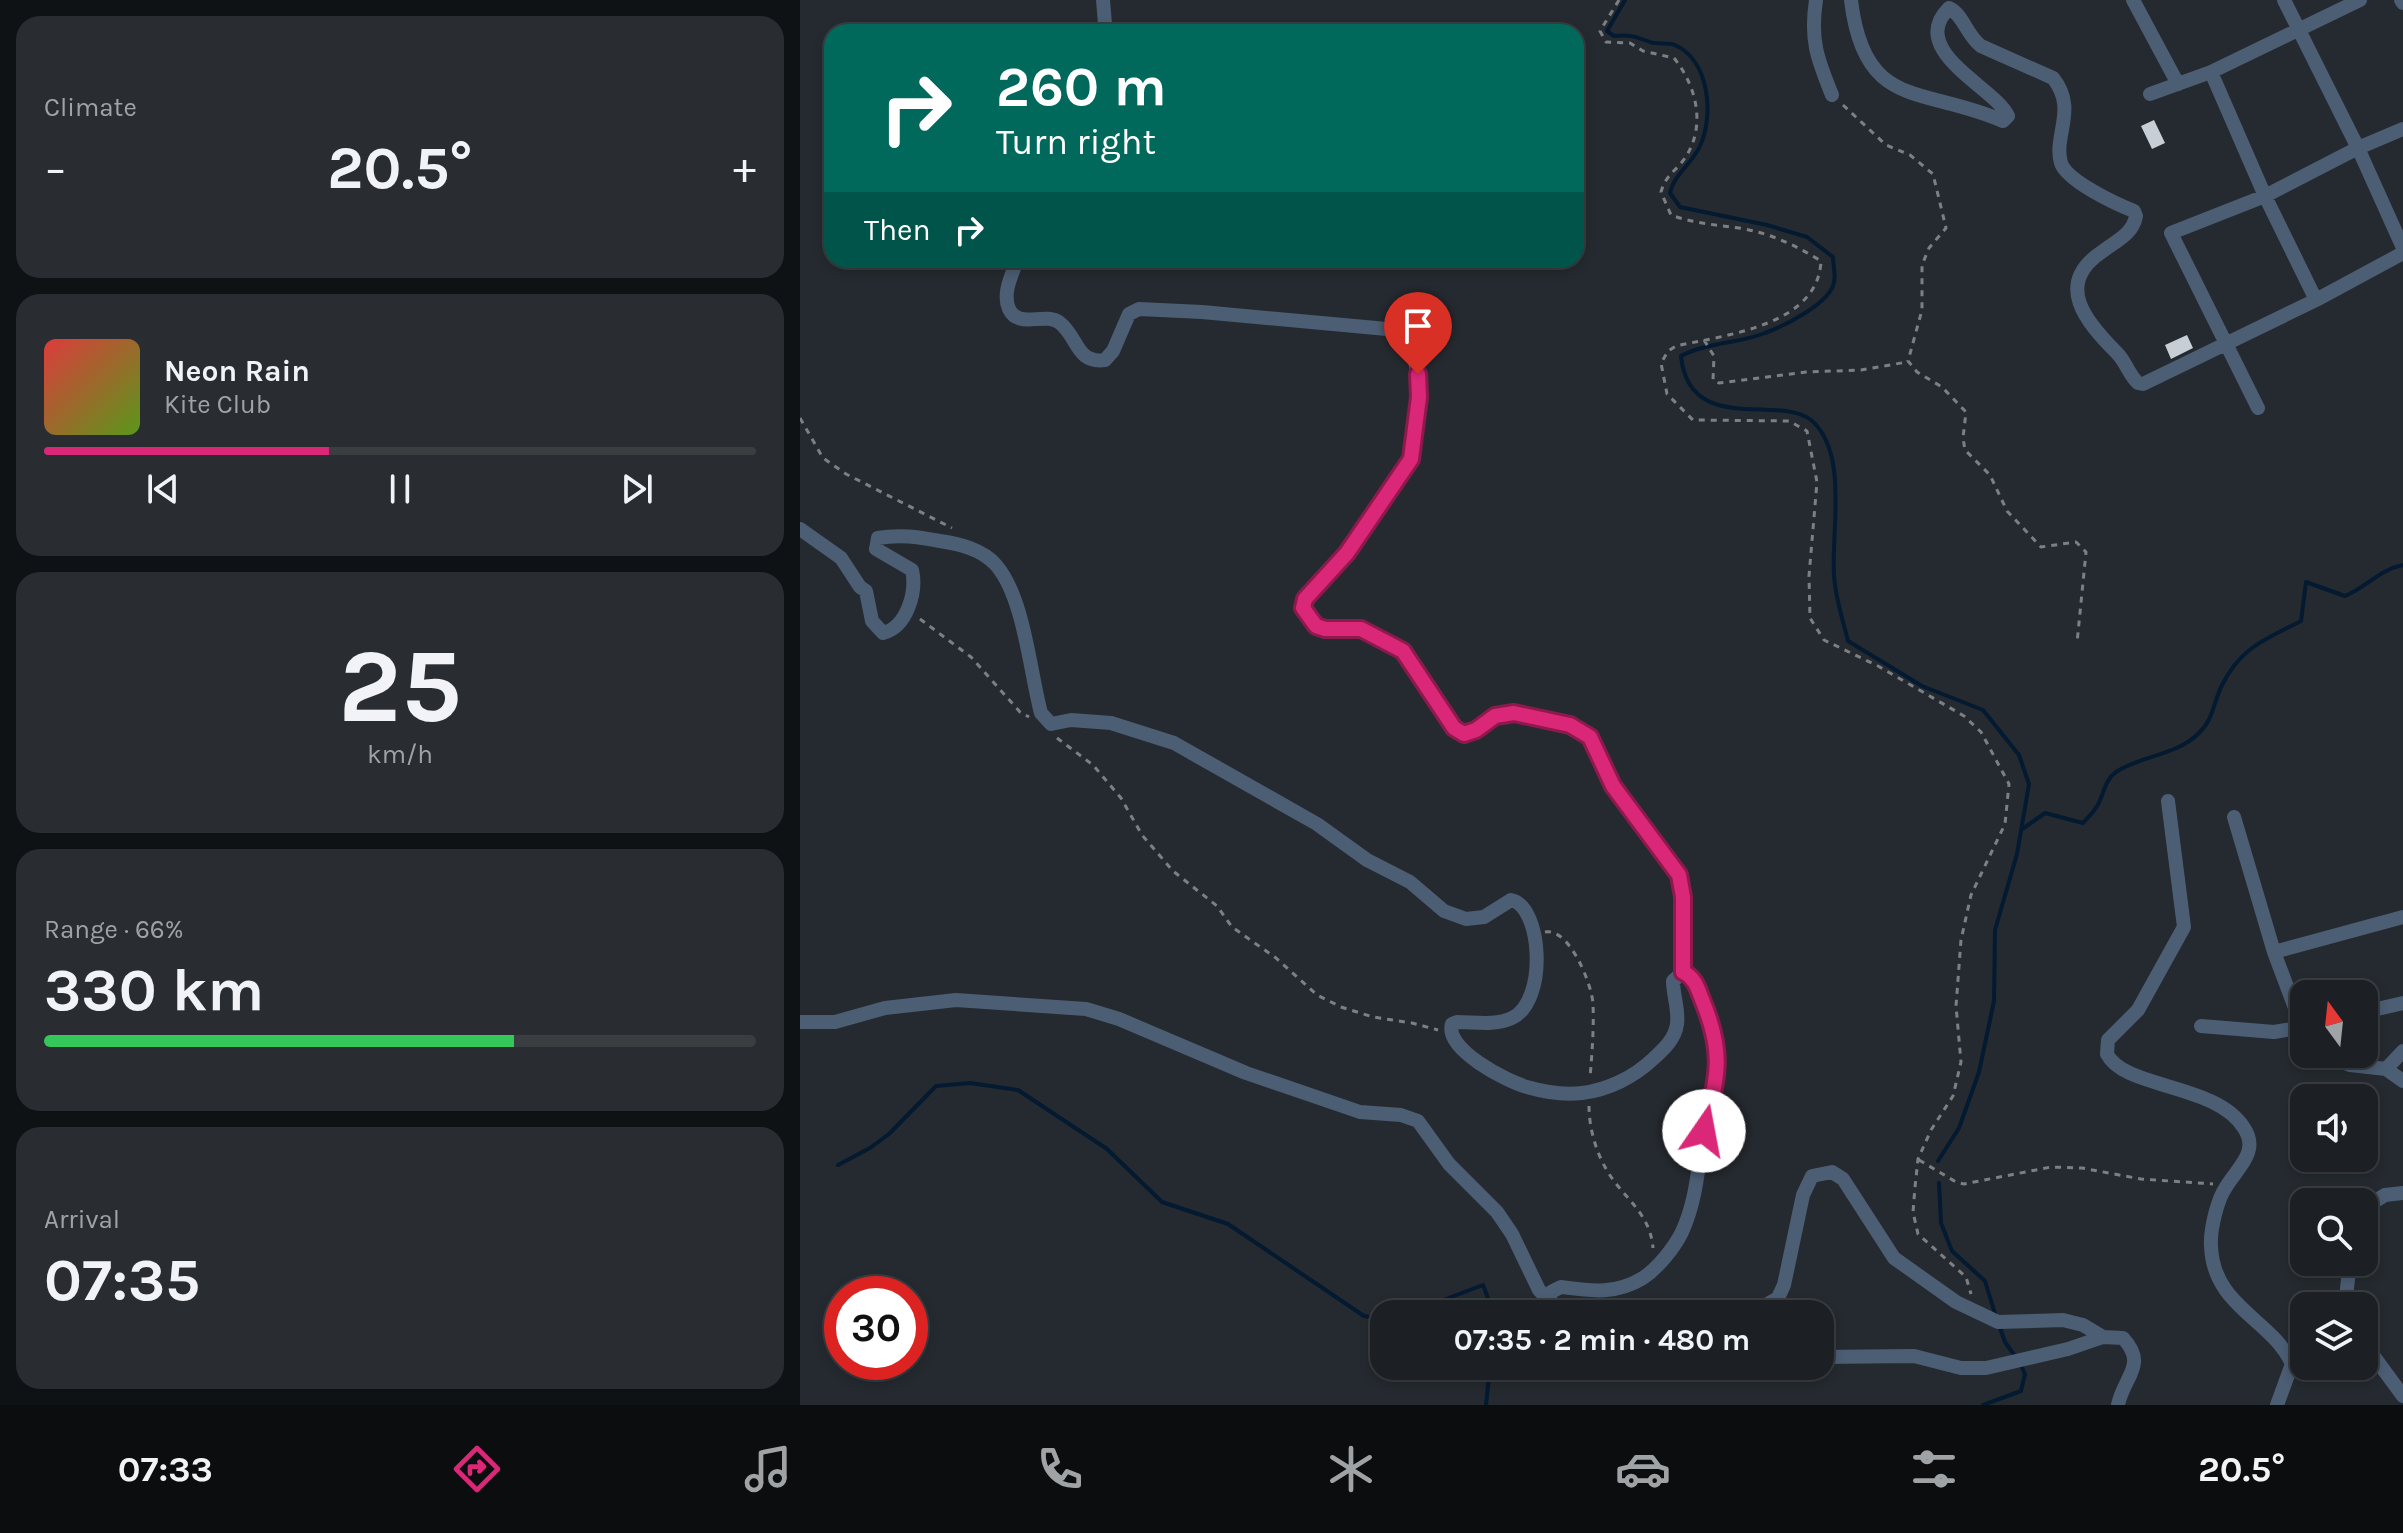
<!DOCTYPE html>
<html lang="en">
<head>
<meta charset="utf-8">
<style>
	:root { --surface:#1c2024; --page:#292d31; --text:#f1f3f6; --muted:#a0a3a6; --line:#3a3e41; --accent:#db2777 }
	body { margin:0; font-family:Karla,sans-serif; background:var(--page); color:var(--text); height:100vh; display:flex; flex-direction:column; font-size:30px; white-space:nowrap }
	* { box-sizing:border-box; margin:0 }
	p { font-size:26px; color:var(--muted) }
	.icon { flex:none; width:44px; height:44px; fill:none; stroke:currentColor; stroke-width:2; stroke-linecap:round; stroke-linejoin:round }
	.map { position:relative; flex:1; overflow:hidden }
	.side { display:flex; flex-direction:column; gap:16px; padding:16px; background:#0f1214; width:800px }
	.side>* { flex:none }
	.banner { position:absolute; left:24px; top:24px; width:760px; height:244px; border-radius:24px; box-shadow:0 4px 12px #0003,0 0 0 2px var(--line); background:#00695c; color:#fff; overflow:hidden }
	.needle { width:52px; rotate:345deg }
	.fabs { position:absolute; left:1490px; top:980px; display:grid; gap:16px }
	.fabs a { display:grid; place-items:center; width:88px; height:88px; border-radius:16px; background:var(--surface); box-shadow:0 4px 12px #0003,0 0 0 2px var(--line); font-size:40px }
	.speed { position:absolute; left:24px; top:1276px; display:flex; gap:16px; font-size:40px; font-weight:700; text-align:center }
	.speed>* { display:grid; place-content:center; width:104px; height:104px; border-radius:50%; background:var(--surface); box-shadow:0 4px 12px #0003,0 0 0 2px var(--line); line-height:1 }
	.speed .limit { border:12px solid #d22; background:#fff; color:#111 }
	.pin { position:absolute; display:grid; place-items:center; width:68px; height:68px; color:#fff; margin:-82px -34px; border-radius:50% 50% 50% 0; rotate:-45deg; box-shadow:0 0 8px #0007 }
	.pin .icon { rotate:45deg }
	.me { position:absolute; width:88px; margin:-44px; rotate:12deg; stroke-linejoin:round; filter:drop-shadow(0 0 6px #0008) }
	.turn { display:flex; align-items:center; gap:28px; height:168px; padding:0 40px; font-size:36px }
	.turn .icon { width:104px; height:104px; stroke-width:2.5 }
	.turn b { display:block; font-size:56px; line-height:68px }
	.then { display:flex; align-items:center; height:76px; padding:0 40px; background:#0003; gap:16px; font-size:30px }
	.big { font-size:60px; font-weight:700; line-height:1.1 }
	.side .tile { flex:1; display:flex; flex-direction:column; justify-content:center; gap:12px; min-width:0; padding:0 28px; border-radius:24px; background:var(--page) }
	.side .dial { align-items:center; gap:0 }
	.dial b { font-size:104px; line-height:1 }
	.song { display:flex; align-items:center; gap:24px }
	.cover { width:96px; height:96px; border-radius:12px; background:linear-gradient(135deg,hsl(0 70% 55%),hsl(90 70% 35%)) }
	.played { height:8px; border-radius:4px; background:linear-gradient(90deg,var(--accent) 40%,var(--line) 40%) }
	.keys { display:flex; justify-content:space-around; direction:ltr }
	.heat { display:flex; justify-content:space-between; align-items:center; font-size:44px; direction:ltr }
	.charge { height:12px; border-radius:6px; background:linear-gradient(90deg,#34c759 66%,var(--line) 0) }
	.trip { position:absolute; left:570px; top:1300px; width:464px; height:80px; border-radius:24px; background:var(--surface); box-shadow:0 4px 12px #0003,0 0 0 2px var(--line); font-weight:700; line-height:80px; text-align:center }
	.tabs { display:flex; height:128px; justify-content:space-around; align-items:center; background:#0b0d0e; color:var(--muted) }
	.tabs .icon { width:56px; height:56px }
	.tabs .selected { color:var(--accent) }
	.tabs b { font-size:36px; color:var(--text) }
	main { display:flex; flex:1; min-height:0 }
	.map>svg:first-child { display:block }
	.lines { fill:none; stroke-linecap:round; stroke-linejoin:round }
	.stream { stroke:#031a31; stroke-width:4 }
	.building { fill:#c8ced5 }
	.path { stroke:#7c8084; stroke-width:3; stroke-dasharray:6 6; stroke-linecap:butt }
	.minor { stroke:#4c5e74; stroke-width:14 }
	.route-casing { stroke:#8e194d; stroke-width:20 }
	.route { stroke:#db2777; stroke-width:14 }
</style>
</head>
<body>
<main>
<section class="side">
<div class="tile"><p>Climate</p>
<div class="heat"><a>−</a><b class="big">20.5°</b><a>+</a></div>
</div>
<div class="tile">
<div class="song"><i class="cover"></i><div><b>Neon Rain</b><p>Kite Club</p></div></div>
<div class="played"></div>
<div class="keys"><svg class="icon" aria-label="previous" viewBox="0 0 24 24"><path d="M18 5L8 12l10 7zM5 5v14"/></svg><svg class="icon" aria-label="pause" viewBox="0 0 24 24"><path d="M8 5v14M16 5v14"/></svg><svg class="icon" aria-label="next" viewBox="0 0 24 24"><path d="M6 5l10 7-10 7zM19 5v14"/></svg></div>
</div>
<div class="tile dial"><b>25</b><p>km/h</p></div>
<div class="tile"><p>Range · 66%</p><b class="big">330 km</b><div class="charge"></div></div>
<div class="tile"><p>Arrival</p><b class="big">07:35</b></div>
</section>
<div class="map">
<svg width="1603" height="1405" viewBox="0 0 1603 1405">
	<rect width="100%" height="100%" fill="#252a30"/>
	<g class="lines">
		<!-- stream -->
		<path class="stream" d="M825,0L807,31L814,36C829,34 837,37 850,42C858,45 868,42 875,45C910,61 914,116 900,146C892,164 874,174 870,193L880,207L967,225L1007,237L1033,257C1033,264 1036,275 1034,282C1031,303 984,326 965,333C938,344 907,342 881,356C889,436 979,394 1011,420C1049,452 1031,531 1034,575C1035,597 1043,620 1048,641L1122,686L1183,710L1219,755L1229,784L1217,854L1195,930L1194,1001L1179,1072L1159,1128L1138,1161
			M1221,830L1245,813L1283,823C1287,818 1292,814 1295,809C1304,798 1303,781 1316,772C1342,755 1375,756 1398,734C1414,719 1413,703 1422,685C1441,647 1466,639 1501,621L1506,582L1545,596C1568,586 1579,570 1603,565
			M38,1165L70,1148L89,1134L136,1086L170,1083L218,1090L307,1149L362,1202L428,1224L564,1316L584,1319
			M1139,1183L1141,1223L1152,1251L1185,1281L1196,1317
			M624,1314L646,1299L683,1285L694,1314
			M1199,1325L1205,1342L1215,1356
			M686,1405L690,1366
			M1183,1405L1221,1391L1225,1374L1220,1363"/>
	</g>
	<!-- building -->
	<path class="building" d="M1354,120L1365,143L1352,149L1341,126Z
		M1387,335L1393,348L1371,359L1365,345Z"/>
	<g class="lines">
		<!-- path -->
		<path class="path" d="M819,0L800,31L806,42L830,43L843,51L874,58C898,88 907,130 882,162C873,173 865,177 861,192L871,215C893,223 916,225 939,228C970,233 995,245 1021,261C1018,326 925,335 876,346L868,351L861,363L867,394L893,420L989,421L1007,431L1017,482L1009,576L1010,618L1024,640L1078,666L1164,716L1181,732L1209,784L1205,824L1171,895L1161,940L1156,1006L1161,1062L1153,1096L1131,1130L1118,1159L1115,1187L1113,1212L1118,1234L1166,1277L1171,1294
			M1043,105L1086,145L1110,155L1133,174L1146,228L1129,248L1122,265V310L1108,361L1117,372L1142,387L1166,412L1163,438L1165,450L1190,475L1207,511L1241,547L1276,542L1286,552L1277,643
			M904,340L914,356L913,380L919,383L1006,372L1061,370L1107,362
			M0,418L23,458L46,474L152,528
			M120,619L171,657L220,712L229,717
			M257,738L293,765L321,798L342,835L373,871L417,906L432,927L476,958L517,995L541,1007L573,1017L612,1023L638,1030
			M745,932C769,927 792,984 793,1004C794,1028 792,1054 790,1078
			M789,1106C789,1126 795,1149 805,1167C821,1197 850,1211 853,1248
			M1119,1160L1156,1182L1164,1184L1251,1167L1282,1168L1341,1179L1413,1184"/>
		<!-- minor -->
		<path class="minor" d="M1016,0C1010,40 1017,58 1032,95
			M1051,0C1064,111 1123,86 1203,121L1208,116C1196,88 1106,51 1149,8C1163,14 1167,36 1181,46L1253,78C1278,109 1253,136 1261,163C1267,181 1316,204 1334,211L1336,216C1333,234 1316,241 1303,251C1253,284 1286,322 1317,353C1326,362 1329,375 1338,383L1343,384L1516,300L1603,253
			M1333,0L1378,84
			M1484,0L1558,148L1603,248
			M1601,0L1603,3
			M303,32L305,24L303,0
			M1411,72L1465,196L1516,300
			M1350,94L1411,72L1560,0
			M217,260C212,275 202,293 209,309C219,330 245,311 260,323C278,337 276,364 305,360L313,351L329,314L339,309L402,312L587,329L611,347L618,374L619,397L611,459L547,553L505,599L503,608L516,626L525,629H561L603,651L654,728L664,734L676,730L695,716L714,713L770,725L790,737L813,786L879,875L883,897V972
			M1458,408L1371,233L1465,196L1558,148L1603,129
			M0,529L41,558L60,587L66,591L72,621L83,633C107,627 117,592 112,570L76,549L78,538C99,534 118,537 140,541C159,544 182,549 196,565C224,597 230,672 241,713L251,724L271,720L311,723L374,743L517,824L567,860L610,882L644,911L666,919L684,917L711,900C742,906 748,1001 712,1018C695,1026 675,1022 657,1022L652,1024C644,1049 706,1081 727,1087C744,1092 763,1095 782,1093C808,1090 834,1077 853,1059C864,1049 875,1039 877,1024C879,1010 873,995 873,981L883,972C902,982 918,1039 918,1060C919,1084 909,1108 904,1131C898,1166 897,1199 882,1232C874,1248 858,1268 843,1278C815,1295 791,1291 761,1287L751,1292L749,1303L770,1314
			M1368,801L1384,927L1338,1010L1308,1040L1307,1054C1324,1089 1416,1083 1444,1128C1460,1152 1437,1168 1426,1187C1417,1200 1410,1230 1411,1246C1413,1307 1472,1319 1492,1364L1477,1405
			M1434,817L1474,952L1504,1032
			M1474,952L1603,917
			M1564,1012L1603,1003
			M0,1022H35L85,1008L156,1000L286,1009L319,1019L446,1073L560,1112L601,1115L618,1121L649,1164L697,1212L712,1234L739,1290L749,1300
			M1401,1026L1474,1032L1504,1027
			M1523,1054L1550,1065L1586,1069L1603,1081
			M1586,1069L1603,1051
			M1564,1208L1585,1195L1603,1193
			M1545,1306L1550,1262
			M950,1314L978,1298L984,1285L1003,1195L1012,1176L1032,1172L1043,1179L1094,1258L1156,1302L1198,1322L1263,1320L1283,1325L1303,1337L1323,1338C1348,1365 1324,1376 1318,1405
			M1564,1343L1603,1396
			M1020,1357L1114,1356L1161,1368H1186L1268,1349L1303,1337"/>
	</g>
	<g class="lines">
		<!-- route casing -->
		<g class="route-casing">
			<path id="route" d="M618,374L619,397L611,459L547,553L505,599L503,608L516,626L525,629H561L603,651L654,728L664,734L676,730L695,716L714,713L770,725L790,737L813,786L879,875L883,897V972C896,978 898,990 903,1002C925,1056 917,1077 904,1131"/>
		</g>
		<!-- route -->
		<use href="#route" class="route"/>
	</g>
</svg>
<div class="fabs">
<a><svg class="needle" viewBox="-14 -14 28 28"><path d="M0-13l5 13h-10z" fill="#e53935"/><path d="M0 13l5-13h-10z" fill="#a0a3a6"/></svg></a>
<a><svg class="icon" aria-label="sound" viewBox="0 0 24 24"><path d="M4 9h4l5-4v14l-5-4H4zM17 9q2 3 0 6"/></svg></a>
<a><svg class="icon" aria-label="search" viewBox="0 0 24 24"><circle cx="10" cy="10" r="6"/><path d="M15 15l6 6"/></svg></a>
<a><svg class="icon" aria-label="layers" viewBox="0 0 24 24"><path d="M12 4l9 5-9 5-9-5zM3 14l9 5 9-5"/></svg></a>
</div>
<div class="speed"><div class="limit">30</div></div>
<div class="pin" style="left:618px;top:374px;background:#d93025"><svg class="icon" aria-label="arrive" viewBox="0 0 24 24"><path d="M6 21V4h12l-3 4 3 4H6"/></svg></div>
<svg class="me" style="left:904px;top:1131px" viewBox="-20 -20 40 40"><circle r="19" fill="#fff"/><path d="M0-13L10 11 0 6-10 11z" fill="#db2777"/></svg>
<div class="trip">07:35 · 2 min · 480 m</div>
<div class="banner">
<div class="turn"><svg class="icon" aria-label="right" viewBox="0 0 24 24"><path d="M7 20v-9h11M14 6l5 5-5 5"/></svg><div><b>260 m</b>Turn right</div></div>
<div class="then">Then<svg class="icon" aria-label="right" viewBox="0 0 24 24"><path d="M7 20v-9h11M14 6l5 5-5 5"/></svg></div>
</div>
</div>
</main>
<nav class="tabs">
<b>07:33</b>
<svg class="icon selected" aria-label="directions" viewBox="0 0 24 24"><path d="M12 3l9 9-9 9-9-9zM9 14v-3h6M13 9l2 2-2 2"/></svg>
<svg class="icon" aria-label="music" viewBox="0 0 24 24"><path d="M9 18V5l10-2v13"/><circle cx="6" cy="18" r="3"/><circle cx="16" cy="16" r="3"/></svg>
<svg class="icon" aria-label="phone" viewBox="0 0 24 24"><path d="M5 4h4l2 5-3 2q2 4 5 5l2-3 5 2v4C11 20 4 13 5 4z"/></svg>
<svg class="icon" aria-label="climate" viewBox="0 0 24 24"><path d="M12 3v18M4 7l16 10M4 17L20 7"/></svg>
<svg class="icon" aria-label="car" viewBox="0 0 24 24"><path d="M5 17H2v-5l4-1 3-4h7l3 4 3 1v5h-3M9 17h6M6 11h13"/><circle cx="7" cy="17" r="2"/><circle cx="17" cy="17" r="2"/></svg>
<svg class="icon" aria-label="filters" viewBox="0 0 24 24"><path d="M4 7h16M4 17h16"/><circle cx="9" cy="7" r="2"/><circle cx="15" cy="17" r="2"/></svg>
<b>20.5°</b>
</nav>
</body>
</html>
